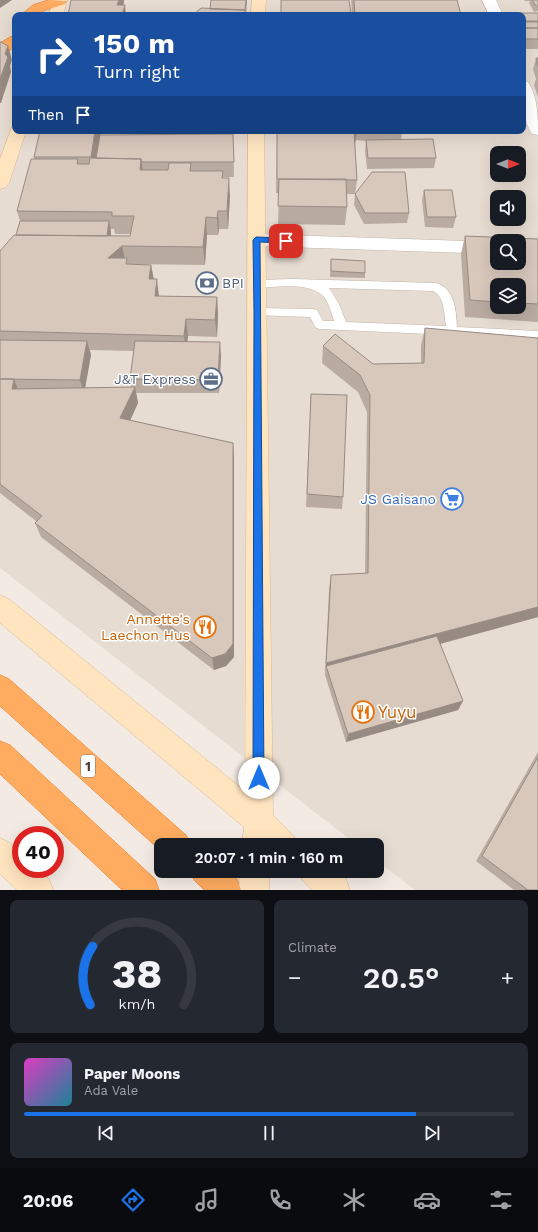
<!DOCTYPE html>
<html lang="en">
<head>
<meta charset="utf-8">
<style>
	:root { --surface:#171b24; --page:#242831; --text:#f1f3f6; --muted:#9ea1a6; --line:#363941; --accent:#1a73e8 }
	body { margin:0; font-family:"Work Sans",sans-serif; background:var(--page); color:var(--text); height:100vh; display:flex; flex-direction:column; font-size:15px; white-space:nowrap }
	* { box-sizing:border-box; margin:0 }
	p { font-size:13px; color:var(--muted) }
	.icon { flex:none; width:22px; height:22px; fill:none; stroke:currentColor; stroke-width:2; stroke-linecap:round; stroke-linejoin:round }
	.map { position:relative; height:890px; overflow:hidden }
	.side { display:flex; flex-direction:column; gap:10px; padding:10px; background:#0d0f14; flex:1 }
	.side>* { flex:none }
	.top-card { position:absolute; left:12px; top:12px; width:514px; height:122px; border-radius:8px; box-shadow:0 4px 16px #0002; background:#1a4fa0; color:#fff; overflow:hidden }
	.needle { width:26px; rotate:90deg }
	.tools { position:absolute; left:490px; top:146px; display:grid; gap:8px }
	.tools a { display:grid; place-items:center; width:36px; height:36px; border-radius:8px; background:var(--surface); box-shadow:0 4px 16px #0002; font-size:20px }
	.speed { position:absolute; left:12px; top:826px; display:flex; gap:8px; font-size:20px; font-weight:700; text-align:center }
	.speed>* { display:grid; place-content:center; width:52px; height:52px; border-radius:50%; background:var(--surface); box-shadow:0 4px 16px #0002; line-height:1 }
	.speed .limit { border:6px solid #d22; background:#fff; color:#111 }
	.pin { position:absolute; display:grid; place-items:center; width:34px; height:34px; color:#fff; margin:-17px; border-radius:8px; box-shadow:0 2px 6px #0006 }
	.me { position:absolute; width:44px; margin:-22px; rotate:0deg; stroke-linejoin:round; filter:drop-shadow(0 0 3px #0008) }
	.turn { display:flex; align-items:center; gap:14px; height:84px; padding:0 16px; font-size:18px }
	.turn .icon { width:52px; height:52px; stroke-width:2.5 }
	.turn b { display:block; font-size:28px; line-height:34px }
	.then { display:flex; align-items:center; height:38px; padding:0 16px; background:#0003; gap:8px; font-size:15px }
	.big { font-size:30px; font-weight:600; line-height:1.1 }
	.side .card { flex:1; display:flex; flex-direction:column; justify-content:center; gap:6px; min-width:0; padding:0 14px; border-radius:8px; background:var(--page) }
	.side .dial { align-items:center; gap:0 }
	.dial svg { height:104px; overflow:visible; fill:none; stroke:var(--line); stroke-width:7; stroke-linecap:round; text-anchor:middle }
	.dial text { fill:var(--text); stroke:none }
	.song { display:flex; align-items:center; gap:12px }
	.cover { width:48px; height:48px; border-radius:6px; background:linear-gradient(135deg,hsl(310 70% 55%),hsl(190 70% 35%)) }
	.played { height:4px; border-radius:2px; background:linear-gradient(90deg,var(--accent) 80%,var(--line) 80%) }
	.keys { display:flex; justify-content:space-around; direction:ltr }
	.heat { display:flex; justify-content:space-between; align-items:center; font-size:22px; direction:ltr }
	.side .tiles { flex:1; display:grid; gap:10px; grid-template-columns:1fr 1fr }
	.card:last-child { grid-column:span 2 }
	.trip { position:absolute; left:154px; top:838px; width:230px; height:40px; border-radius:8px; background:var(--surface); box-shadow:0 4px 16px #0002; font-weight:600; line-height:40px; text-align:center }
	.tabs { display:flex; height:64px; justify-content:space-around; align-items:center; background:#090b0e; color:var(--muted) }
	.tabs .icon { width:28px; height:28px }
	.tabs .on { color:var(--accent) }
	.tabs b { font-size:18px; color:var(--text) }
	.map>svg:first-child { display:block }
	.residential { fill:#e7dcd1; fill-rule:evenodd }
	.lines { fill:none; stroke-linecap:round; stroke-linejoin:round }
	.lane-casing { stroke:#c1b3a8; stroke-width:1 }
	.street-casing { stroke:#c1b3a8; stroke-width:1 }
	.secondary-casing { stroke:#d9b892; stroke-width:1 }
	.highway-casing { stroke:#e67c2a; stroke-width:1 }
	.lane { fill:#fff; fill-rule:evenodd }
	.street { fill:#fff; fill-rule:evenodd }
	.secondary { fill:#ffe4c0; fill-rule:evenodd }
	.highway { fill:#ffac61; fill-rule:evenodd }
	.wall { fill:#baaba1; fill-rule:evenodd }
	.shaded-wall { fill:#978b83 }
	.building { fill:#d8c7bb; stroke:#978b83; fill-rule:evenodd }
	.route { fill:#1a73e8; stroke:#114b97 }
	.labels { text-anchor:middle; stroke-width:3; stroke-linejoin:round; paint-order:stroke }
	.shield { fill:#fff; stroke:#7d7570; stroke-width:1 }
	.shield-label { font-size:13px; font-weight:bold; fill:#453a33 }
	.service-label { font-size:14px; fill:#4e5e75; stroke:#fff; text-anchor:start }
	.shop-label { font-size:14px; fill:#366cbe; stroke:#fff; text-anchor:end }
	.food-label { font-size:14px; fill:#c56008; stroke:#fff; text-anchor:end }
	.near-food-label { font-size:17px; fill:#c56008; stroke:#fff; text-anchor:start }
</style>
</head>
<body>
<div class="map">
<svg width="538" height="890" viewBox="0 0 538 890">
	<rect width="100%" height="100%" fill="#f3ebe3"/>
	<!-- residential -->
	<path class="residential" d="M0,0H538V890H415L377,861V845H357L0,568ZM15,15H523V131H15ZM497,153H519V175H497ZM497,197H519V219H497ZM497,241H519V263H497ZM497,285H519V307H497Z"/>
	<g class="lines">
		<!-- lane casing -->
		<g class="lane-casing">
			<path id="lane" d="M293,279L436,283C455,289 456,310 457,327L538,331V339L320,329L316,328L310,317L254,315L252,312L254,309L258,308L313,309L317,310L323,321H334C332,314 329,305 325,298C312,281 276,287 257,288L253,287L251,284L253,281L257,280ZM329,288L433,291C445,297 444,314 446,326L346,322L339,304Z"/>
		</g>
		<!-- street casing -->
		<g class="street-casing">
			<path id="street" d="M482,0H496L503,15H489Z
				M523,80L528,82C538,97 538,117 538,135L532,134C522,118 523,98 523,80Z
				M256,234L497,242V254L256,246L250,244L247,240L250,236Z"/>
		</g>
		<!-- secondary casing -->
		<g class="secondary-casing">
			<path id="secondary" d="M53,0H67L63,15H49Z
				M252,0H266L265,15H251Z
				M12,127H15V131H26L9,183L6,187L0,189V159Z
				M248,131H264L273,815L293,835L298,845H242L244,827L0,623V595L9,599L245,791Z
				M0,838L10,843L21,853V869H38L49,879L53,890H17L0,874Z
				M240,871H270L269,890H239Z
				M298,871H336L346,879L350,890H312L303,881Z"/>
		</g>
		<!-- highway casing -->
		<g class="highway-casing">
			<path id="highway" d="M49,0L67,1L65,4L43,11L37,15H21L33,5Z
				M15,36V47L5,53L0,54V43L10,37Z
				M0,675L9,679L186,835L191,845H161V851L0,706Z
				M0,741L10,745L155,879L159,890H122L0,774Z
				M190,871H227L237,879L241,890H204L195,881Z"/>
		</g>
		<!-- lane -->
		<use href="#lane" class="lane"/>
		<!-- street -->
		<use href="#street" class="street"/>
		<!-- secondary -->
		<use href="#secondary" class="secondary"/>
		<!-- highway -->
		<use href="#highway" class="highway"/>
	</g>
	<!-- wall -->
	<path class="wall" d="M351,0H457L461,15H352Z
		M524,0H538V11L534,12L529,3L530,1H525Z
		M514,13H538V49H523V15H514Z
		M536,58H538V97L534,85L536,79L533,69Z
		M40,131L96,158L233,134L234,177H223L230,196L228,229H219L218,235H207L205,265L128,264L151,265L154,279L159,296L217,297L218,314L217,337L188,336L187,342L221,356L219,393H136L138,403L130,420L233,443L234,459V657L226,666L214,670L41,537L35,523L36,521L0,493V251L16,235L20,221L17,211L34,159V157ZM111,229H114L115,234H131L130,236H111ZM90,350L134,351L130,379L131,387L85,388L91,355Z
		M277,131H402L401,140L436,158L434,168L367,169L365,151L366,141L356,140L355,143H354L357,180L355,194L409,213L407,223L364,224L354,205L355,194H346L347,207L345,225L278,224L279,193H276Z
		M424,190L456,217L453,228L425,227L422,200Z
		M465,236L538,239V322L465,317L461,254ZM497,285H519V307H497Z
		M331,259L365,273V278L330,277Z
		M425,328L538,338V617L440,644L463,701L458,710L346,742L325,675L329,589L331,575L365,574L367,412L358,392L322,363L323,346L373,364L421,363V345Z
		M311,394L343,497L342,509L306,507Z
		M538,752V890H514L476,861Z"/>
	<!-- shaded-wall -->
	<path class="shaded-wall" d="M0,0H12L0,8Z
		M119,0H124V2L121,15L117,5Z
		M246,0H247L246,15H245Z
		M125,5L126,15H122Z
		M8,46L12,60L10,66L11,72L1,103H0V79L5,54Z
		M95,131H101L94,172L91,157Z
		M353,131H357L355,143L352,145Z
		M141,159L144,176L140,170Z
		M229,178L230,196L228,229L227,211Z
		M218,211L219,229L218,235L217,218Z
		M206,217L207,235L205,265L203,247Z
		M109,221L111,232L108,252L106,241Z
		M122,246L126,264L108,258Z
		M151,265L154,282L149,279Z
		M157,279L159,297L155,296Z
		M217,297L218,314L217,337L215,320Z
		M186,319L188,336L186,353L184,336Z
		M87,341L91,355L84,394L80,380Z
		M220,342L221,356L219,393L218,380Z
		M14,379L20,395L12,389Z
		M135,387L138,403L124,434L120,418Z
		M233,443L234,459V657L226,666L214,670L212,658Z
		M538,607V617L329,674L326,666L325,675L326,663Z
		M463,701L458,710L346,742L348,734Z"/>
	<!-- building -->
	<path class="building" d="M71,0H119L117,5H125L122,15H68Z
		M211,0H246L245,10L210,9Z
		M281,0H349L351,15H281Z
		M354,0H457L461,15H355Z
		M532,0H538V6H536Z
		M201,8L245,10V15H193Z
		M514,13H538V21H523V15H515Z
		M523,22H538V28H523Z
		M523,28H538V39H526L523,32Z
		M0,42H1L8,46L5,54L8,57L0,79Z
		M536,58H538V66Z
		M40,131H95L91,157H34Z
		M277,131H354L357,180L277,179Z
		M233,134L234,162H142L141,159L96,158L100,135Z
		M433,139L436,158H368L366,140Z
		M90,158L141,159L140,170H168L169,163H191L190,171H223L222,178H229L227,211H218L217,218L206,217L203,247L122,246L108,258H127L126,264L151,265L149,279H157L155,296L217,297L215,320L186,319L184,336L0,331V251L14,235L130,236L134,216H112V212L17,211L31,159H78L77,164H89Z
		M372,172H405L409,213H365L355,194Z
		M279,179H346L347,207L278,206Z
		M424,190H452L456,217H427Z
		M20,221H109L107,236L16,235Z
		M465,236L538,239V304L519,303V285H497V302L470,300ZM497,241H519V263H497Z
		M331,259L365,261V273L331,271Z
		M425,328L538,338V607L326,663L331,575L368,573L370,395L360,375L323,346L335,334L373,364L424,363Z
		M0,340L87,341L80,380L0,379Z
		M135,341L220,342L218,380L130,379Z
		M0,379H14L12,389L135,387L120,418L233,443V644L225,654L212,658L35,523L42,516L0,484Z
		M311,394L347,395L343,497L307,494Z
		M437,636L463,701L348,734L326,666Z
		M538,757V890H528L482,856Z"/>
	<!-- route -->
	<path class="route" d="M256,237L286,238L290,241L286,243L260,242L264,778L263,782L259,784L255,782L253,778L254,312L253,240Z"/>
	<!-- icons -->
	<defs>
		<g id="bank-ring" transform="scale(1.15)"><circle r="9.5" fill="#fff" stroke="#5c6f8a" stroke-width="1.5"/><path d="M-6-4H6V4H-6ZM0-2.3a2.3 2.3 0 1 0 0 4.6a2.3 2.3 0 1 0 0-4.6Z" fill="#5c6f8a"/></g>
		<g id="office-ring" transform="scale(1.15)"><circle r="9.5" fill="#fff" stroke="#5c6f8a" stroke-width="1.5"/><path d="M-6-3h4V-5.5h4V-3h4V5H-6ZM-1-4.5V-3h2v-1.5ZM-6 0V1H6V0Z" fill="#5c6f8a"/></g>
		<g id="supermarket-ring" transform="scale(1.15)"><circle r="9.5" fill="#fff" stroke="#3f7fe0" stroke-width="1.5"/><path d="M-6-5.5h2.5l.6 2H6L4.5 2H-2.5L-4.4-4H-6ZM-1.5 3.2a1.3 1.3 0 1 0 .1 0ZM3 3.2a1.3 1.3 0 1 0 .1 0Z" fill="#3f7fe0"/></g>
		<g id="restaurant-ring" transform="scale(1.15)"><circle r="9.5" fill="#fff" stroke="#e8710a" stroke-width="1.5"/><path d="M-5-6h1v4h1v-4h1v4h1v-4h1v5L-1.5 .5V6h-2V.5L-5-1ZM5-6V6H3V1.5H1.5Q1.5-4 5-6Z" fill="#e8710a"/></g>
	</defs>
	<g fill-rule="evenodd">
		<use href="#bank-ring" x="207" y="283"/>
		<use href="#office-ring" x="211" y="379"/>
		<use href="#supermarket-ring" x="452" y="499"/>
		<use href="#restaurant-ring" x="205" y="627"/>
		<use href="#restaurant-ring" x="363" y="712"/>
	</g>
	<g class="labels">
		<!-- shield labels -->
		<rect class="shield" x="81" y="755" width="14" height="22" rx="3"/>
		<g class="shield-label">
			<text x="88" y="771">1</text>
		</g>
		<!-- service labels -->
		<g class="service-label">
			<text x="222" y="288">BPI</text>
			<text x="196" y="384" text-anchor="end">J&amp;T Express</text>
		</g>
		<!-- shop labels -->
		<g class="shop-label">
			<text x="436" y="504">JS Gaisano</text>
		</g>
		<!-- food labels -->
		<g class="food-label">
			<text x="190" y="624">Annette's<tspan x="190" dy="16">Laechon Hus</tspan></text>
		</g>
		<!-- near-food labels -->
		<g class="near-food-label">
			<text x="378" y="718">Yuyu</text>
		</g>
	</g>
</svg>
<div class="tools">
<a><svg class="needle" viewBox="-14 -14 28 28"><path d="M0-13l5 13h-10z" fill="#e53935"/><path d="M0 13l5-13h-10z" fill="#9ea1a6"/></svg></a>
<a><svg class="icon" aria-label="sound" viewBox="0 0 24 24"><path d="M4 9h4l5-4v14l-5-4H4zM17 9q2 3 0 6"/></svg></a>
<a><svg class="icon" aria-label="search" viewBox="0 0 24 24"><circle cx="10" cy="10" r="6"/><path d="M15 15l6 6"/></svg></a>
<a><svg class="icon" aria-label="layers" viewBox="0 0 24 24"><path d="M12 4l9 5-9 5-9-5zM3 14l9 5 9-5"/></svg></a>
</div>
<div class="speed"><div class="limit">40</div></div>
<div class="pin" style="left:286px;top:241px;background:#d93025"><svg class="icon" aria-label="arrive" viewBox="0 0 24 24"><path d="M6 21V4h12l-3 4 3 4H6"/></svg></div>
<svg class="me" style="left:259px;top:778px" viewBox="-20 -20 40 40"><circle r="19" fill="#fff"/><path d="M0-13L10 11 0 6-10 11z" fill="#1a73e8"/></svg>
<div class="trip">20:07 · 1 min · 160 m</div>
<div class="top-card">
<div class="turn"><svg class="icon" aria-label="right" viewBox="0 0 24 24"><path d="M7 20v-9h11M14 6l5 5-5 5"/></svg><div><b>150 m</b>Turn right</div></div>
<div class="then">Then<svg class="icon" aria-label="arrive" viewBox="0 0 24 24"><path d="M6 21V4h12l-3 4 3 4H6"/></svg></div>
</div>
</div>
<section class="side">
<div class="tiles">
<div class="card dial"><svg viewBox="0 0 100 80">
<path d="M14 69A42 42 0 1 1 86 69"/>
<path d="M14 69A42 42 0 0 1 16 24" stroke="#1a73e8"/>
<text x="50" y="56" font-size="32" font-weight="700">38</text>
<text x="50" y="72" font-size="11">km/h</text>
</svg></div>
<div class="card"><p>Climate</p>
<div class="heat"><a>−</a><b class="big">20.5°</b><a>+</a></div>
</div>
<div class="card">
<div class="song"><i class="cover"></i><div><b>Paper Moons</b><p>Ada Vale</p></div></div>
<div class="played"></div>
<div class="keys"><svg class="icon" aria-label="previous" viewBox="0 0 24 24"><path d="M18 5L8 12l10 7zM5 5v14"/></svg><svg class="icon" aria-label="pause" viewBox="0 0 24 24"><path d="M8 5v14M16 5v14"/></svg><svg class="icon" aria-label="next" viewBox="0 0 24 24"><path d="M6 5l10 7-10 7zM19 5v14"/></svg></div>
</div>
</div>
</section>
<nav class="tabs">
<b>20:06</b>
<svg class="icon on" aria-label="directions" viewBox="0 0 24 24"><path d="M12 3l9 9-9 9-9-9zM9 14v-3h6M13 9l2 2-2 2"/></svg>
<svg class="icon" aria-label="music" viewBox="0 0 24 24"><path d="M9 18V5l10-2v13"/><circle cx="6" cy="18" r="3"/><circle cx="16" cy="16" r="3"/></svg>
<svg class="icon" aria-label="phone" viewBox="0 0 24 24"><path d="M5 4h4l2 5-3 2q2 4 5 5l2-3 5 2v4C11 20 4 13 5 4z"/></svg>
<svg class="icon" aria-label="climate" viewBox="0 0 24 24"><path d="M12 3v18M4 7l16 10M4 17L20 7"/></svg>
<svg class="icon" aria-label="car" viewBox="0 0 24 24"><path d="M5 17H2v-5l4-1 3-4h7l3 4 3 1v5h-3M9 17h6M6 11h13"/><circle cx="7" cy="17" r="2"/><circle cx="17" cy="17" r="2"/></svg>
<svg class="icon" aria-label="filters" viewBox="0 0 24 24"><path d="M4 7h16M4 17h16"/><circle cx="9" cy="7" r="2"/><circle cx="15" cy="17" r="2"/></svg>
</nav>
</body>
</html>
